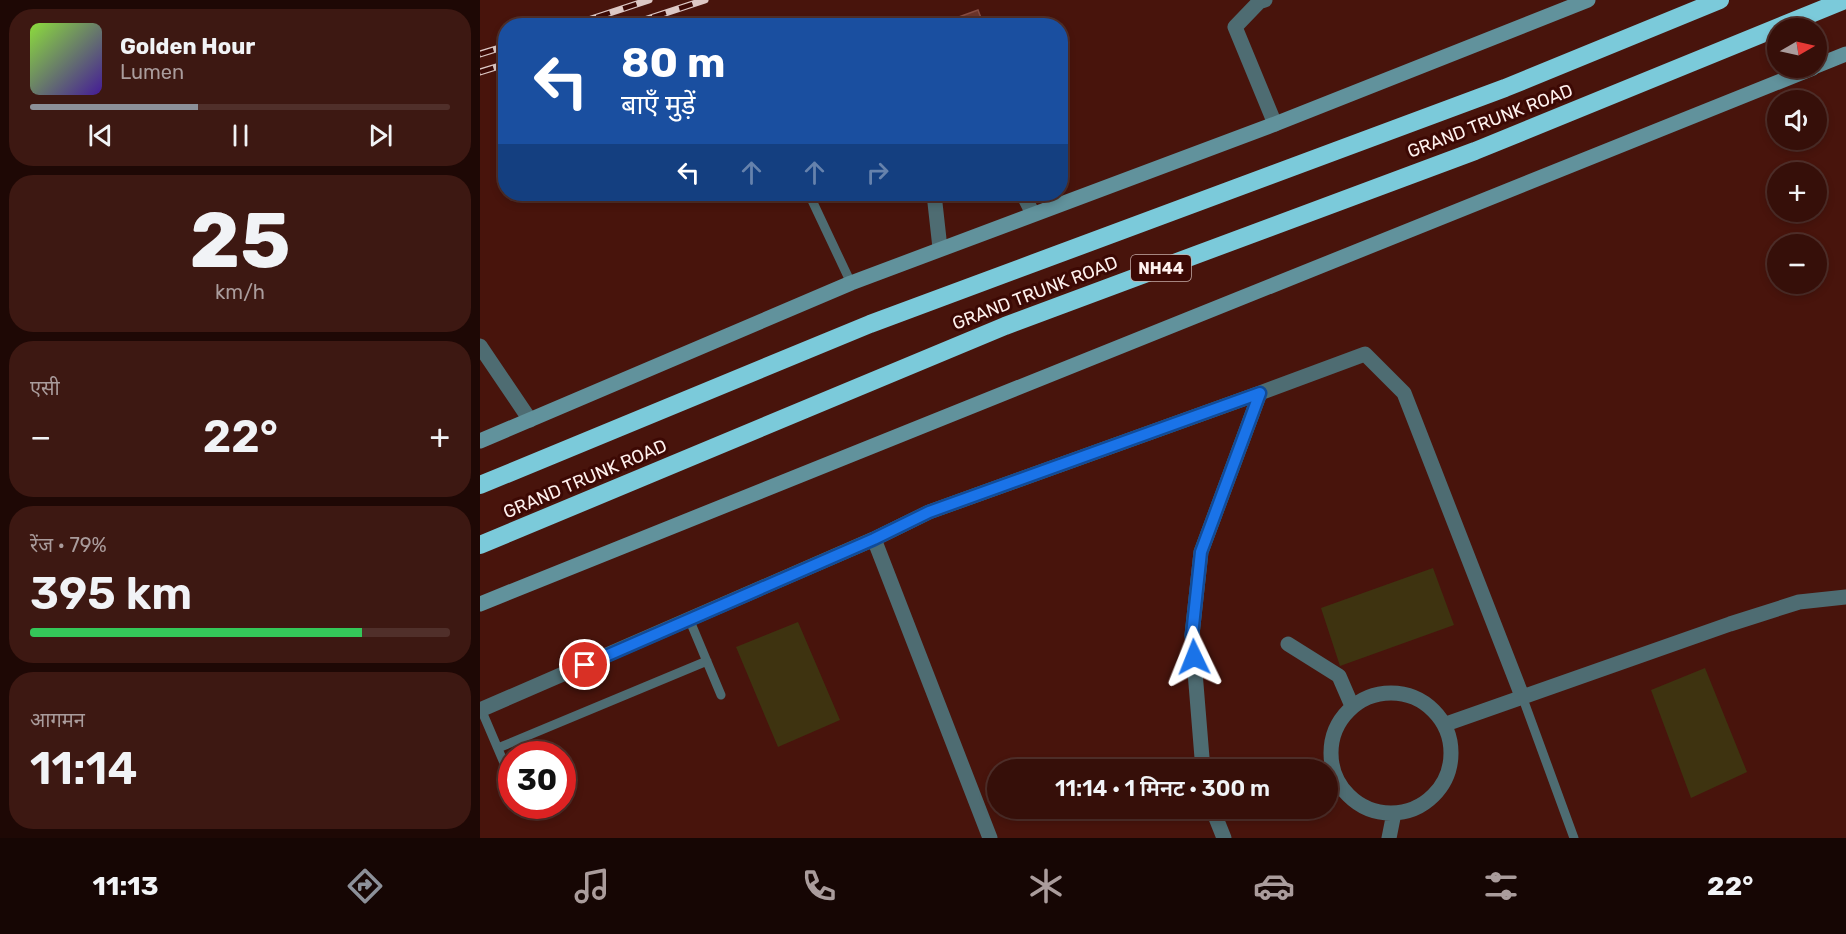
<!DOCTYPE html>
<html lang="hi">
<head>
<meta charset="utf-8">
<style>
	:root { --surface:#360f09; --page:#3d1812; --text:#f1f3f6; --muted:#aa9c9c; --line:#502f2a; --accent:#8c9099 }
	body { margin:0; font-family:Rubik,"Noto Sans Devanagari",sans-serif; background:var(--page); color:var(--text); height:100vh; display:flex; flex-direction:column; font-size:22px; white-space:nowrap }
	* { box-sizing:border-box; margin:0 }
	p { font-size:20px; color:var(--muted) }
	.icon { flex:none; width:33px; height:33px; fill:none; stroke:currentColor; stroke-width:2; stroke-linecap:round; stroke-linejoin:round }
	.map { position:relative; flex:1; overflow:hidden }
	.sheet { display:flex; flex-direction:column; gap:9px; padding:9px; background:#1e0805; width:480px }
	.sheet>* { flex:none }
	.hud { position:absolute; left:18px; top:18px; width:570px; height:183px; border-radius:24px; box-shadow:0 3px 9px #0003,0 0 0 2px var(--line); background:#1a4fa0; color:#fff; overflow:hidden }
	.needle { width:39px; rotate:81deg }
	.controls { position:absolute; left:1287px; top:18px; display:grid; gap:12px }
	.controls a { display:grid; place-items:center; width:60px; height:60px; border-radius:50%; background:var(--surface); box-shadow:0 3px 9px #0003,0 0 0 2px var(--line); font-size:30px }
	.speed { position:absolute; left:18px; top:741px; display:flex; gap:12px; font-size:30px; font-weight:700; text-align:center }
	.speed>* { display:grid; place-content:center; width:78px; height:78px; border-radius:50%; background:var(--surface); box-shadow:0 3px 9px #0003,0 0 0 2px var(--line); line-height:1 }
	.speed .limit { border:9px solid #d22; background:#fff; color:#111 }
	.pin { position:absolute; display:grid; place-items:center; width:51px; height:51px; color:#fff; margin:-26px; border:3px solid #fff; border-radius:50%; box-shadow:0 2px 6px #0007 }
	.me { position:absolute; width:66px; margin:-33px; rotate:358deg; stroke-linejoin:round; filter:drop-shadow(0 0 4px #0008) }
	.turn { display:flex; align-items:center; gap:21px; height:126px; padding:0 24px; font-size:27px }
	.turn .icon { width:78px; height:78px; stroke-width:2.5 }
	.turn b { display:block; font-size:42px; line-height:51px }
	.lanes { display:flex; align-items:center; height:57px; padding:0 24px; background:#0003; justify-content:center; gap:30px; direction:ltr }
	.lanes .off { opacity:.35 }
	.big { font-size:45px; font-weight:600; line-height:1.1 }
	.sheet .widget { flex:1; display:flex; flex-direction:column; justify-content:center; gap:9px; min-width:0; padding:0 21px; border-radius:24px; background:var(--page) }
	.sheet .dial { align-items:center; gap:0 }
	.dial b { font-size:78px; line-height:1 }
	.song { display:flex; align-items:center; gap:18px }
	.cover { width:72px; height:72px; border-radius:9px; background:linear-gradient(135deg,hsl(90 70% 55%),hsl(260 70% 35%)) }
	.played { height:6px; border-radius:3px; background:linear-gradient(90deg,var(--accent) 40%,var(--line) 40%) }
	.keys { display:flex; justify-content:space-around; direction:ltr }
	.heat { display:flex; justify-content:space-between; align-items:center; font-size:33px; direction:ltr }
	.charge { height:9px; border-radius:4px; background:linear-gradient(90deg,#34c759 79%,var(--line) 0) }
	.trip { position:absolute; left:507px; top:759px; width:351px; height:60px; border-radius:30px; background:var(--surface); box-shadow:0 3px 9px #0003,0 0 0 2px var(--line); font-weight:600; line-height:60px; text-align:center }
	.tabs { display:flex; height:96px; justify-content:space-around; align-items:center; background:#160604; color:var(--muted) }
	.tabs .icon { width:42px; height:42px }
	.tabs .selected { color:var(--accent) }
	.tabs b { font-size:27px; color:var(--text) }
	main { display:flex; flex:1; min-height:0 }
	.map>svg:first-child { display:block }
	.green { fill:#3e3310 }
	.building { fill:#6b342a; stroke:#864c42; stroke-width:1.5 }
	.lines { fill:none; stroke-linecap:round; stroke-linejoin:round }
	.lane { stroke:#4e6c72; stroke-width:9 }
	.street { stroke:#4e6c72; stroke-width:15 }
	.secondary { stroke:#61929c; stroke-width:15 }
	.highway { stroke:#7bcada; stroke-width:18 }
	.rail-casing { stroke:#ddc8c5; stroke-width:7 }
	.rail { stroke:#3c0904; stroke-width:4.5; stroke-dasharray:14; stroke-linecap:butt }
	.route-casing { stroke:#114b97; stroke-width:15 }
	.route { stroke:#1a73e8; stroke-width:10 }
	.labels { text-anchor:middle; stroke-width:6; stroke-linejoin:round; paint-order:stroke }
	.shield { fill:#3c0904; stroke:#c4aba7; stroke-width:1.5 }
	.shield-label { font-size:16px; font-weight:bold; fill:#fef0ed }
	.street-label { font-size:18px; fill:#fef0ed; stroke:#3c0904 }
</style>
</head>
<body>
<main>
<section class="sheet">
<div class="widget">
<div class="song"><i class="cover"></i><div><b>Golden Hour</b><p>Lumen</p></div></div>
<div class="played"></div>
<div class="keys"><svg class="icon" aria-label="previous" viewBox="0 0 24 24"><path d="M18 5L8 12l10 7zM5 5v14"/></svg><svg class="icon" aria-label="pause" viewBox="0 0 24 24"><path d="M8 5v14M16 5v14"/></svg><svg class="icon" aria-label="next" viewBox="0 0 24 24"><path d="M6 5l10 7-10 7zM19 5v14"/></svg></div>
</div>
<div class="widget dial"><b>25</b><p>km/h</p></div>
<div class="widget"><p>एसी</p>
<div class="heat"><a>−</a><b class="big">22°</b><a>+</a></div>
</div>
<div class="widget"><p>रेंज · 79%</p><b class="big">395 km</b><div class="charge"></div></div>
<div class="widget"><p>आगमन</p><b class="big">11:14</b></div>
</section>
<div class="map">
<svg width="1366" height="838" viewBox="0 0 1366 838">
	<rect width="100%" height="100%" fill="#48140c"/>
	<!-- green -->
	<path class="green" d="M953,568L974,625L860,666L841,608Z
		M318,622L360,720L298,747L256,647Z
		M1225,668L1267,772L1211,798L1171,690Z"/>
	<!-- building -->
	<path class="building" d="M498,10L504,26H454Z"/>
	<g class="lines">
		<!-- lane -->
		<path class="lane" d="M329,194L371,283
			M210,621L241,695
			M1042,696L1094,838
			M1,709L30,777
			M18,748L227,661"/>
		<!-- street -->
		<path class="street" d="M785,0L779,2L755,27L795,124
			M454,194L460,248
			M543,194L553,214
			M0,346L50,420
			M394,539L449,512L780,393
			M808,644L859,676L872,706
			M851 753a60 60 0 1 1 120 0a60 60 0 1 1-120 0Z
			M0,710L394,539L510,838
			M966,724L1250,624L1319,602L1366,597
			M723,770L712,635L721,552L780,393L885,354L924,393L1042,696
			M732,808L744,838
			M909,838L914,813"/>
		<!-- secondary -->
		<path class="secondary" d="M1336,66L1366,54
			M0,441L371,283L795,124L1108,0
			M0,604L1333,68"/>
		<!-- highway -->
		<path class="highway" d="M0,485L390,324L1025,88L1240,0
			M0,545L525,326L995,151L1365,0"/>
		<!-- rail casing -->
		<g class="rail-casing">
			<path id="rail" d="M90,26L169,0
				M146,26L225,0
				M0,54L26,46
				M0,72L26,64"/>
		</g>
		<!-- rail -->
		<use href="#rail" class="rail"/>
	</g>
	<g class="lines">
		<!-- route casing -->
		<g class="route-casing">
			<path id="route" d="M105,665L394,539L449,512L780,393L721,552L712,635L714,657"/>
		</g>
		<!-- route -->
		<use href="#route" class="route"/>
	</g>
	<g class="labels">
		<!-- shield labels -->
		<rect class="shield" x="651" y="255" width="60" height="26" rx="4.5"/>
		<g class="shield-label">
			<text x="681" y="274">NH44</text>
		</g>
		<!-- street labels -->
		<g class="street-label">
			<text transform="translate(1010 121) rotate(-21)" y="6">GRAND TRUNK ROAD</text>
			<text transform="translate(555 293) rotate(-21)" y="6">GRAND TRUNK ROAD</text>
			<text transform="translate(105 479) rotate(-23)" y="6">GRAND TRUNK ROAD</text>
		</g>
	</g>
</svg>
<div class="controls">
<a><svg class="needle" viewBox="-14 -14 28 28"><path d="M0-13l5 13h-10z" fill="#e53935"/><path d="M0 13l5-13h-10z" fill="#aa9c9c"/></svg></a>
<a><svg class="icon" aria-label="sound" viewBox="0 0 24 24"><path d="M4 9h4l5-4v14l-5-4H4zM17 9q2 3 0 6"/></svg></a>
<a>+</a>
<a>−</a>
</div>
<div class="speed"><div class="limit">30</div></div>
<div class="pin" style="left:105px;top:665px;background:#d93025"><svg class="icon" aria-label="arrive" viewBox="0 0 24 24"><path d="M6 21V4h12l-3 4 3 4H6"/></svg></div>
<svg class="me" style="left:714px;top:657px" viewBox="-20 -20 40 40"><path d="M0-17L14 15 0 8-14 15z" fill="#1a73e8" stroke="#fff" stroke-width="4"/></svg>
<div class="trip">11:14 · 1 मिनट · 300 m</div>
<div class="hud">
<div class="turn"><svg class="icon" aria-label="left" viewBox="0 0 24 24"><path d="M17 20v-9H6M10 6l-5 5 5 5"/></svg><div><b>80 m</b>बाएँ मुड़ें</div></div>
<div class="lanes"><svg class="icon" aria-label="left" viewBox="0 0 24 24"><path d="M17 20v-9H6M10 6l-5 5 5 5"/></svg><svg class="icon off" aria-label="ahead" viewBox="0 0 24 24"><path d="M12 20V5M6 11l6-6 6 6"/></svg><svg class="icon off" aria-label="ahead" viewBox="0 0 24 24"><path d="M12 20V5M6 11l6-6 6 6"/></svg><svg class="icon off" aria-label="right" viewBox="0 0 24 24"><path d="M7 20v-9h11M14 6l5 5-5 5"/></svg></div>
</div>
</div>
</main>
<nav class="tabs">
<b>11:13</b>
<svg class="icon selected" aria-label="directions" viewBox="0 0 24 24"><path d="M12 3l9 9-9 9-9-9zM9 14v-3h6M13 9l2 2-2 2"/></svg>
<svg class="icon" aria-label="music" viewBox="0 0 24 24"><path d="M9 18V5l10-2v13"/><circle cx="6" cy="18" r="3"/><circle cx="16" cy="16" r="3"/></svg>
<svg class="icon" aria-label="phone" viewBox="0 0 24 24"><path d="M5 4h4l2 5-3 2q2 4 5 5l2-3 5 2v4C11 20 4 13 5 4z"/></svg>
<svg class="icon" aria-label="climate" viewBox="0 0 24 24"><path d="M12 3v18M4 7l16 10M4 17L20 7"/></svg>
<svg class="icon" aria-label="car" viewBox="0 0 24 24"><path d="M5 17H2v-5l4-1 3-4h7l3 4 3 1v5h-3M9 17h6M6 11h13"/><circle cx="7" cy="17" r="2"/><circle cx="17" cy="17" r="2"/></svg>
<svg class="icon" aria-label="filters" viewBox="0 0 24 24"><path d="M4 7h16M4 17h16"/><circle cx="9" cy="7" r="2"/><circle cx="15" cy="17" r="2"/></svg>
<b>22°</b>
</nav>
</body>
</html>
